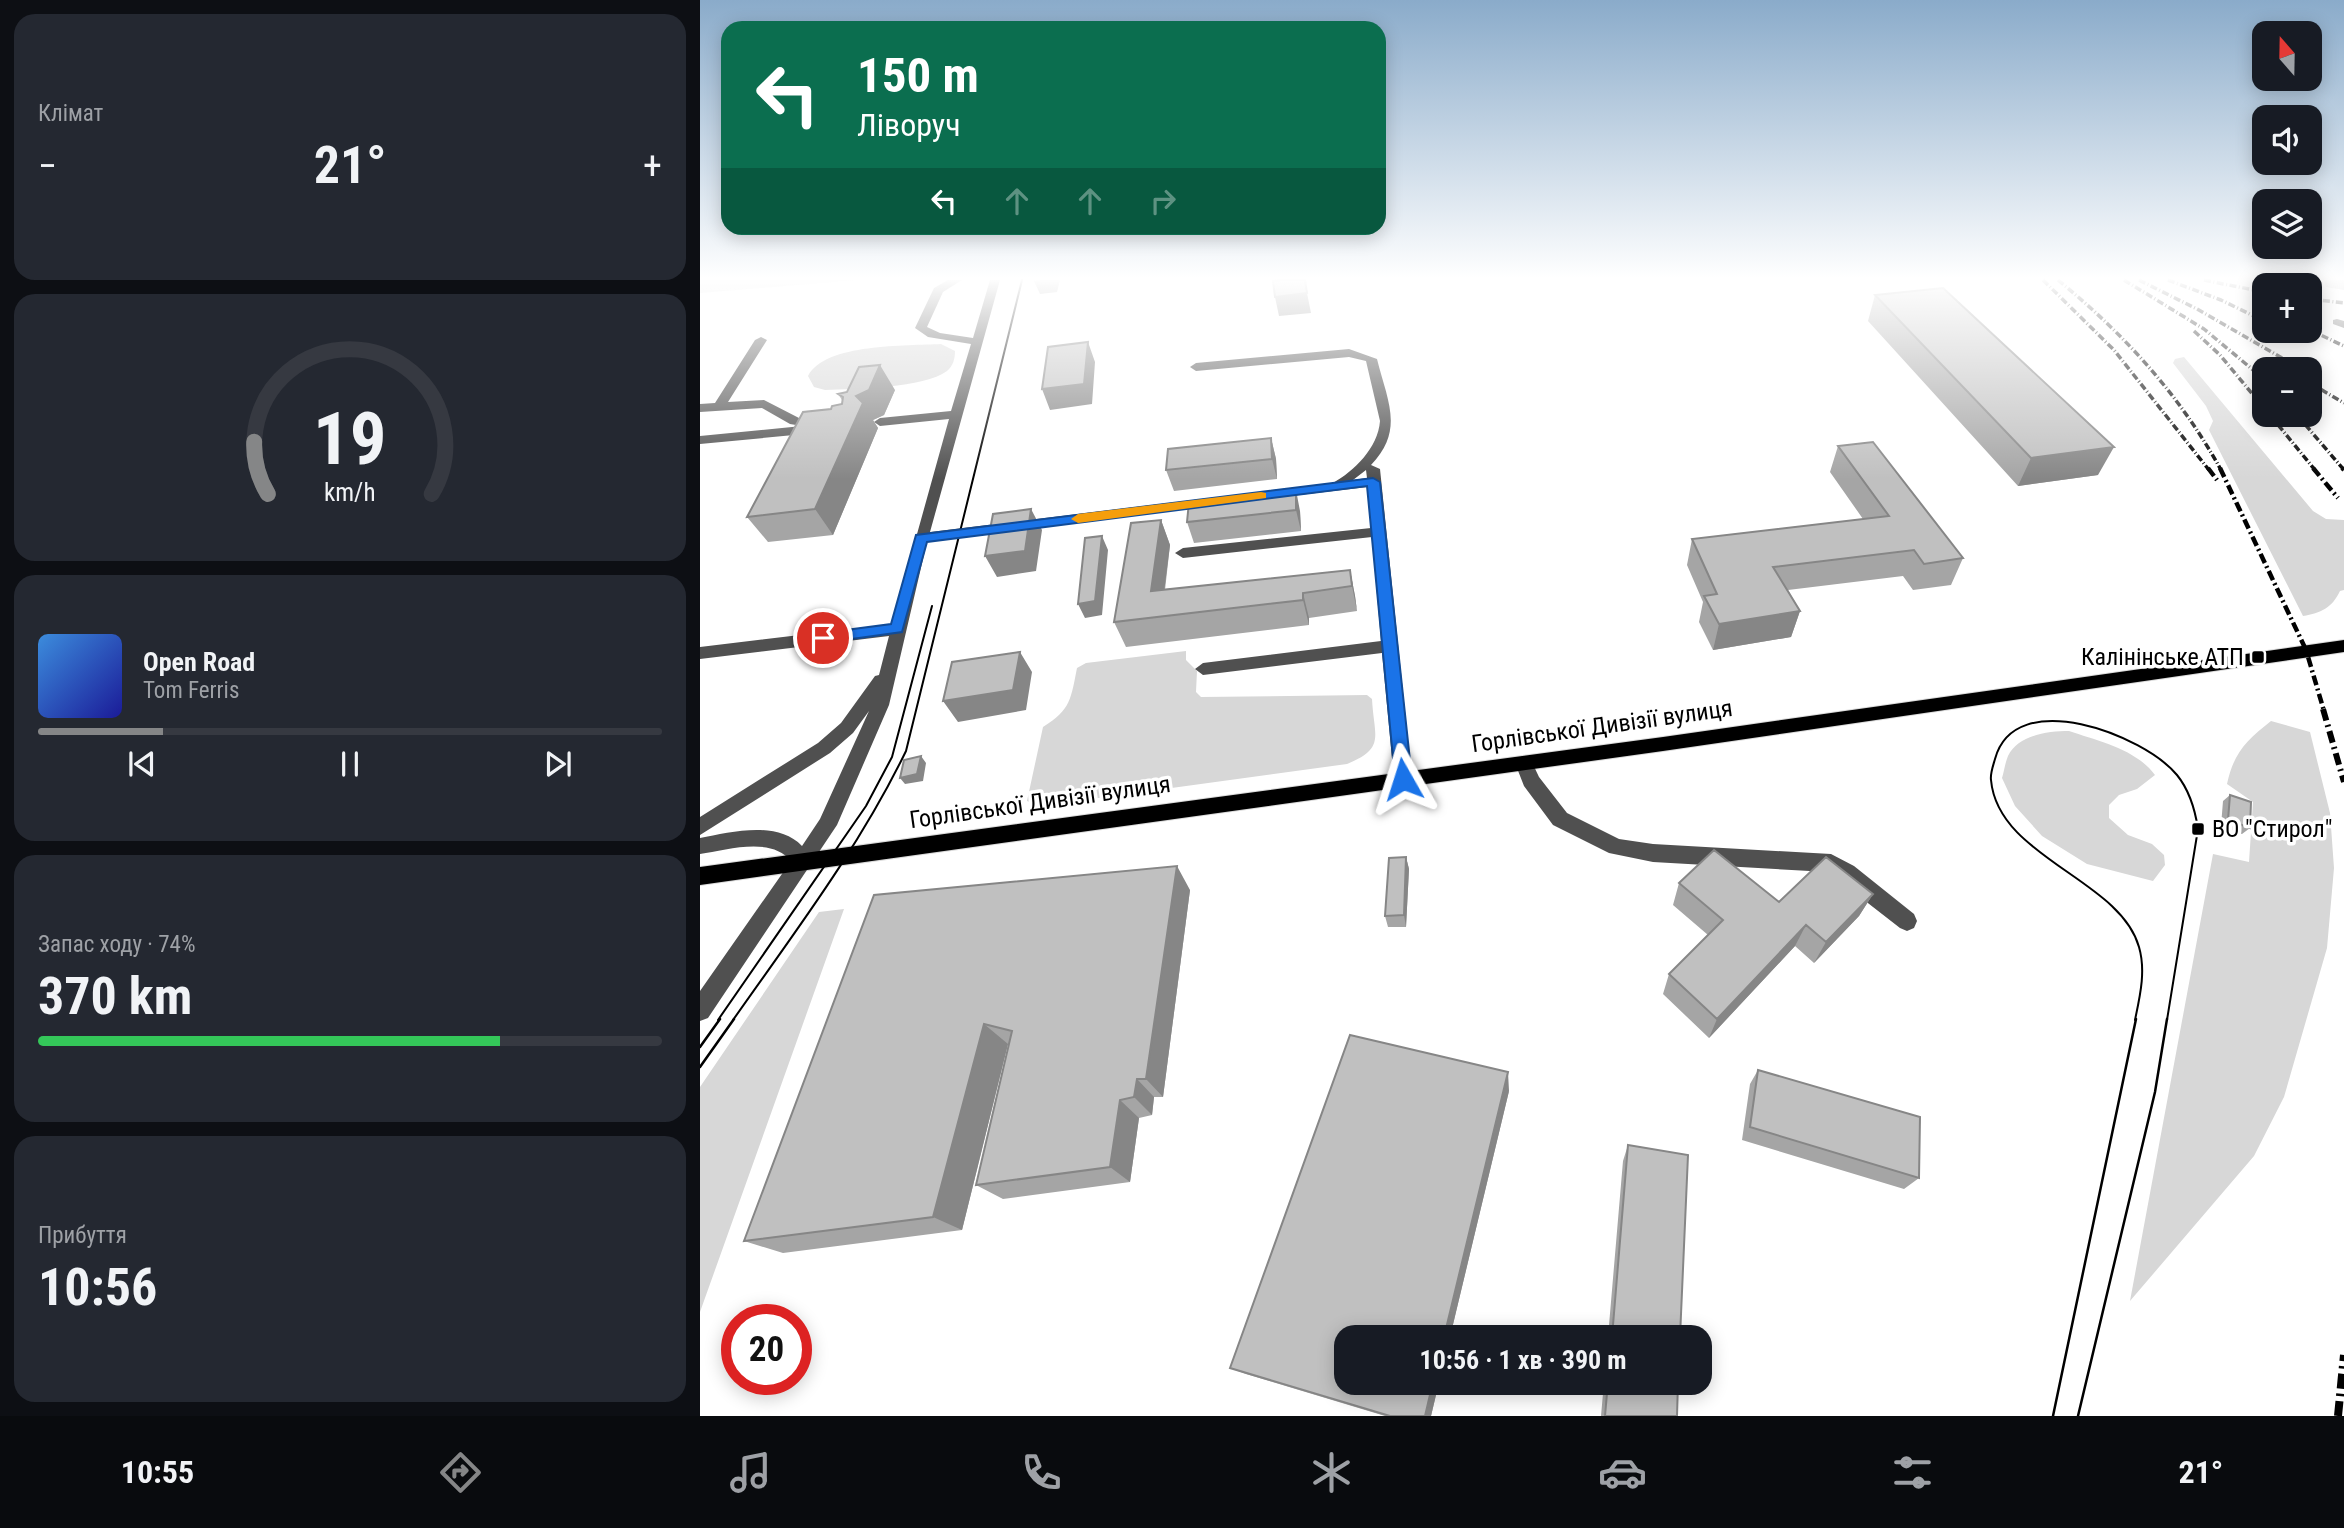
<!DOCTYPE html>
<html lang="uk">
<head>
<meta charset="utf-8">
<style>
	:root { --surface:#171b24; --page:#242831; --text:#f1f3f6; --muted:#9ea1a6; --line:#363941; --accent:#858687 }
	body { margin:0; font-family:"Roboto Condensed",sans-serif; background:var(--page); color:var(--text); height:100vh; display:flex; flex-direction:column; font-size:26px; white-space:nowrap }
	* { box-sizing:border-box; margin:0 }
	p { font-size:23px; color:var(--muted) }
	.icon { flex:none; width:38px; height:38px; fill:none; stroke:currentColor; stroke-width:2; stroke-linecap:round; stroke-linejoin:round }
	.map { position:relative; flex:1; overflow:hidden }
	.panel { display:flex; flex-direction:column; gap:14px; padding:14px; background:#0d0f14; width:700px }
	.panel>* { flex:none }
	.top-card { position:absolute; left:21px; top:21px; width:665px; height:214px; border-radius:21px; box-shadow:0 4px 18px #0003; background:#0b6e4f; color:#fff; overflow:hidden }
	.needle { width:46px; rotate:340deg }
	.buttons { position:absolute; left:1552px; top:21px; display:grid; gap:14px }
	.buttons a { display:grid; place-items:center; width:70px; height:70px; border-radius:14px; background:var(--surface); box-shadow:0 4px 18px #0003; font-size:35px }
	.speed { position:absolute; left:21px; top:1304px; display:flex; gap:14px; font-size:35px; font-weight:700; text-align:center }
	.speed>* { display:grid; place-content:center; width:91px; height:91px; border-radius:50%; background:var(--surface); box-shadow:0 4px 18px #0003; line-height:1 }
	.speed .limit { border:10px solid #d22; background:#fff; color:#111 }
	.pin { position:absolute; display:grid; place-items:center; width:60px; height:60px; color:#fff; margin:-30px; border:4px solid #fff; border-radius:50%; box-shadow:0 2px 7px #0007 }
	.me { position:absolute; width:77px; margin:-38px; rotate:354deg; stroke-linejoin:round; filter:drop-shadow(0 0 5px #0008) }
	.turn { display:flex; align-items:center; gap:24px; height:147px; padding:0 21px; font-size:32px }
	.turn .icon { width:91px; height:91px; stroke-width:2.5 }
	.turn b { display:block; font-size:49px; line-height:60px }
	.lanes { display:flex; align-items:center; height:66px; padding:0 21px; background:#0003; justify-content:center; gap:35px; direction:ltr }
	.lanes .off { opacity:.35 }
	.big { font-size:52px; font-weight:700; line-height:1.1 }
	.panel .widget { flex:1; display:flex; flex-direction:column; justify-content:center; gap:10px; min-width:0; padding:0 24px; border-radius:21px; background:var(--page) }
	.panel .dial { align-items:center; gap:0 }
	.dial svg { height:182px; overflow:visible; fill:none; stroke:var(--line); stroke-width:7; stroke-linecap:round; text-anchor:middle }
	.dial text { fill:var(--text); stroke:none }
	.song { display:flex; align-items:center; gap:21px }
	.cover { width:84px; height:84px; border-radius:10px; background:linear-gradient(135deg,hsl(210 70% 55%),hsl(240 70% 35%)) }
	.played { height:7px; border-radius:4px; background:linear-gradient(90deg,var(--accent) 20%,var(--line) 20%) }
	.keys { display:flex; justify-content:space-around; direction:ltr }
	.heat { display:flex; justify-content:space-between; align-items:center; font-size:38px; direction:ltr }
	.charge { height:10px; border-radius:5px; background:linear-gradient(90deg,#34c759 74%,var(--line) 0) }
	.trip { position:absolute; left:634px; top:1325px; width:378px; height:70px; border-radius:21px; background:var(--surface); box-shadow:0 4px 18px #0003; font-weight:700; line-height:70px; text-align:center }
	.tabs { display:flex; height:112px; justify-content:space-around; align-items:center; background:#090b0e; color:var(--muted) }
	.tabs .icon { width:49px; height:49px }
	.tabs .active { color:var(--accent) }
	.tabs b { font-size:32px; color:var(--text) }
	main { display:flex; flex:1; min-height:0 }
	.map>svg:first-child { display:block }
	.green { fill:#d7d7d7 }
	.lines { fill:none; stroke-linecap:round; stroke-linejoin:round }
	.major-casing { stroke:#dbdbdb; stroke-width:2 }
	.minor { fill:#505050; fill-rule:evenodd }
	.major { fill:#000; fill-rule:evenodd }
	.tram-far1 { stroke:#000; stroke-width:2 }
	.tram { stroke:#000; stroke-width:2.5 }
	.rail-far3 { stroke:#000; stroke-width:3.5; stroke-dasharray:7 2.5 1 2.5; stroke-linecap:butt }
	.rail-far2 { stroke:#000; stroke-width:4.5; stroke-dasharray:10 3.5 2 3.5; stroke-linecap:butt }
	.rail-far1 { stroke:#000; stroke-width:6; stroke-dasharray:12 4.5 2 4.5; stroke-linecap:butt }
	.rail { stroke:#000; stroke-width:8; stroke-dasharray:15 5 2.5 5; stroke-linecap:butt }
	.wall { fill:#a5a5a5 }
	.shaded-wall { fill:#868686 }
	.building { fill:#c0c0c0; stroke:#868686; stroke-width:2 }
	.route { fill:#1a73e8; stroke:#114b97; stroke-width:2 }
	.slow { fill:#f59e0b }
	.poi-dot { fill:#000; stroke:#fff; stroke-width:2.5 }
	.labels { text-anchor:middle; stroke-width:7; stroke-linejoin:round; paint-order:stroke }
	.poi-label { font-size:24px; fill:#000; stroke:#fff; text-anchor:end }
	.street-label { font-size:24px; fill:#000; stroke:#fff }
</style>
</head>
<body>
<main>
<section class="panel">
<div class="widget"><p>Клімат</p>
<div class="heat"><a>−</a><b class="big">21°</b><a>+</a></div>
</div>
<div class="widget dial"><svg viewBox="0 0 100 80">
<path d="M14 69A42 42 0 1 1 86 69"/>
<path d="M14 69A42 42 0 0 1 8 46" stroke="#858687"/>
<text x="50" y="56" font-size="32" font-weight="700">19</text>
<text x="50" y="72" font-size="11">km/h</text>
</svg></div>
<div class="widget">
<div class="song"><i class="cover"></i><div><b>Open Road</b><p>Tom Ferris</p></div></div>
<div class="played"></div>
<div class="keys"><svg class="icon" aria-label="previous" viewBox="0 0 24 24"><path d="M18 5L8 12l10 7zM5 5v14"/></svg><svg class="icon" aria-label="pause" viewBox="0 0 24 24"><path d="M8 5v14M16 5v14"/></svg><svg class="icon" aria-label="next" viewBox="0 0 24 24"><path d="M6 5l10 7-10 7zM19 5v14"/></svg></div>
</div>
<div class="widget"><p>Запас ходу · 74%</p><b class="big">370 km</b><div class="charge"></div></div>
<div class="widget"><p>Прибуття</p><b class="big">10:56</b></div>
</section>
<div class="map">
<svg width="1644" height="1416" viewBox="0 0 1644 1416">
	<rect width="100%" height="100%" fill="#fff"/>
	<!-- green -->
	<path class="green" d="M0,280H158L0,293Z
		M241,344L255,351C255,359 253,366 247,371C224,388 155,389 125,390L114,387L108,376C125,343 207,346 241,344Z
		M1484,357L1613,511L1626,519L1644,520V590L1640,591C1632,608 1621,613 1603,616L1509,430L1513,421L1506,406L1473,363L1475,359Z
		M486,651V660L497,671L496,692L501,697L667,695L672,699C674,737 686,748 647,764L340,806L327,801L343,727C371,710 371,698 377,668L386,663Z
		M1571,721L1610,732L1630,813L1634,868L1627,948L1584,1097L1554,1156L1430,1301L1513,854L1549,862L1553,802L1527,784C1534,752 1546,741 1571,721Z
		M1369,731C1398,741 1436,749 1455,775L1437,789L1419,795L1409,805V818L1428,835L1452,844L1464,855L1465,865L1453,881L1387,864L1342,836L1315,806L1302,778C1304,772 1305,763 1308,756C1318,735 1348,731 1369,731Z
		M144,909L0,1312V1087L119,912Z"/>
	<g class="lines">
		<!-- major casing -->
		<g class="major-casing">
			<path id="major" d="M1644,640V652L963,751L0,885V867L963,737Z"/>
		</g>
		<!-- minor -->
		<path class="minor" d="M248,280H262L243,292L227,327L240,333L273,338L290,280H300L230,532L510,498L517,502L510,506L227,542L189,705L137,825L8,1018L0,1021V991L91,861C71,836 27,850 0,854V838C31,832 77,820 102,846L120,819L169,711L153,733L130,753L0,835V817L118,743L141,723L175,676L179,675L189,636L0,659V647L192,624L249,419L180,426L174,422L180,418L251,411L271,344L228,337L215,328L234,288Z
			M1637,319L1644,321V328L1633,324V320Z
			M61,337L67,340L28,402L64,400L99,418L119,422L122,429L115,433L0,444V436L102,426L90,424L62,408L0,412V404L15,403L55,340Z
			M649,349L677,359C687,400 705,430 671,465L680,469L712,779L710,784L703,787L696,784L694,779L682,653L503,675L495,669L503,663L681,641L672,537L483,558L475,553L483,548L671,528L668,487L573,498L566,494L573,490C584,488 625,487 633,483C654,471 678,448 680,421L666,361L649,357L496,371L490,367L496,363ZM666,470L667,478L653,480Z
			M824,756L830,758L839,777L867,813L919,839L953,844L1131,854L1154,866L1214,914L1217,921L1214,928L1207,931L1200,928L1128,872L953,862L909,853L853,825L824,786L815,763L818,758Z"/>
		<!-- major -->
		<use href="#major" class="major"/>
		<!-- tram-far1 -->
		<path class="tram-far1" d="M18,1020L166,806L192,757L232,606
			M33,1020C94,933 159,848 206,751L322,280
			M1435,1020C1440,996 1446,971 1439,947C1420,879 1298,858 1291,780C1290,774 1293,766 1295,759C1315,685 1444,735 1477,775C1490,791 1495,809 1498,829L1467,1020"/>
		<!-- tram -->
		<path class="tram" d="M0,1047L20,1019
			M0,1067L34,1019
			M1353,1416L1436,1019
			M1378,1416L1455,1092L1467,1019"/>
		<!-- rail-far3 -->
		<path class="rail-far3" d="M1343,280L1414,350L1509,470
			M1358,280C1424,334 1480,395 1521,470
			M1424,280L1504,329L1564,379
			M1439,280L1497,309L1601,369
			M1468,280L1521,300L1564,321
			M1504,280L1564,292
			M1610,299L1644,303
			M1610,330L1644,346
			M1494,331L1520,355L1564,408
			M1582,331L1589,334
			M1610,383L1644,403
			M1570,415L1615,470
			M1597,415L1644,470"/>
		<!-- rail-far2 -->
		<path class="rail-far2" d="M1508,468L1517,480
			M1520,468L1606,650L1624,711
			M1613,468L1638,498
			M1642,468L1644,470"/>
		<!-- rail-far1 -->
		<path class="rail-far1" d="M1623,709L1644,782"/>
		<!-- rail -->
		<path class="rail" d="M1638,1416L1644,1355"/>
	</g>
	<!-- wall -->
	<path class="wall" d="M1624,280H1644V290L1626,287Z
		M1175,295L1398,475L1318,486L1168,321Z
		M195,390L184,415L173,420L178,428L133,535L68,542L47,517L131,409L142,404V400L138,394Z
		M571,438L576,459L577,479L474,491L466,470Z
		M1138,446L1263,558L1251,585L1213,590L1203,576L1088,590L1100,611L1091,637L1013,650L999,622L1003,602L987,565L992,539L1163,519L1130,472Z
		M489,502L600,511L601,531L494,543L487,522Z
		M461,520L470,545L465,590L650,570L655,596L657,611L609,618V625L426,647L414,622Z
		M1530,795L1550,828L1542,834L1521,826L1523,801Z
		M706,857L709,869L706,927H688L685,916Z
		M979,883L1079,902L1173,894L1159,916L1114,963L1095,946L1009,1038L963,994L969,974L1008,935L973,905Z
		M490,890L463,1097H454L452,1115L439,1118L430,1182L303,1199L276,1185L309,1044H308L262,1230L83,1253L44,1241L174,895Z
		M1058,1070L1219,1178L1204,1189L1042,1140L1050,1084Z
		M809,1091L731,1416H685L546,1374L530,1368Z
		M928,1145L980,1337H908L923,1161Z
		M904,1382H978L977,1416H901Z"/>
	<!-- shaded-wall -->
	<path class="shaded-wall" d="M341,280H360L357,292L340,294L334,281Z
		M607,293L611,313L579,316L575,297Z
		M388,342L395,362L392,404L350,410L342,389Z
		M180,365L195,390L184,415L173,420L178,428L133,535L115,509L156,396Z
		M571,438L576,459L577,479L572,459Z
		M1414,447L1398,475L1318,486L1331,458Z
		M596,490L600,511L601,531L596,510Z
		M331,509L342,530L336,571L297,577L285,556Z
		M461,520L470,545L461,616L451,591Z
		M402,536L408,550L402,615L385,618L378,604Z
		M650,570L655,596L657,611L652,586Z
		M603,593L609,618V625L603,600Z
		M1100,611L1091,637L1013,650L1019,624Z
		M320,652L332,672L326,710L258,722L243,701Z
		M221,756L226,763L223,781L205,784L200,778Z
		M706,857L709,869L706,927L704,915Z
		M477,866L490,890L463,1097L446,1079Z
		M1173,894L1159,916L1114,963L1126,942Z
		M1106,925L1095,946L1009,1038L1017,1019Z
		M284,1024L308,1044L262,1230L233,1217Z
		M808,1072L809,1091L750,1337H744Z
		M437,1079L454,1097L452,1115L434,1097Z
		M420,1100L439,1118L430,1182L410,1167Z
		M733,1382H739L731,1416H725Z"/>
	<!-- building -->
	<path class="building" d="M582,280H605L607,293L575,297L573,281Z
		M1243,288L1414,447L1331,458L1175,295Z
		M388,342L384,384L342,389L348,347Z
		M180,365L169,390L156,396L163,403L115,509L47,517L103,412L131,409L132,406L142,404L143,397L138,394L147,392L159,367Z
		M571,438L572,459L466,470L468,449Z
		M1173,442L1263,558L1224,564L1214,550L1073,567L1100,611L1019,624L1004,596L1017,594L992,539L1189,516L1138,446Z
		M596,490V510L487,522L489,502Z
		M331,509L325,551L285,556L293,514Z
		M461,520L451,591L650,570L652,586L603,593V600L414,622L431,523Z
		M402,536L395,601L378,604L385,538Z
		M320,652L313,690L243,701L252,662Z
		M221,756L217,774L200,778L204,760Z
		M1530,795L1551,802L1550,828L1528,820Z
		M1014,850L1079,902L1126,857L1173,894L1126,942L1106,925L1017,1019L969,974L1023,920L979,883Z
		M706,857L704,915L685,916L689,858Z
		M477,866L446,1079H437L434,1097L420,1100L410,1167L276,1185L312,1031L284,1024L233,1217L44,1241L174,895Z
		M650,1035L808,1072L744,1337H646V1382H733L725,1416H690L530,1368Z
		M1058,1070L1220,1117L1219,1178L1050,1127Z
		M928,1145L988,1155L980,1337H912Z
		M908,1382H978L977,1416H905Z"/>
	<!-- sky -->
	<linearGradient id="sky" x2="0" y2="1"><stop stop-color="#8aabca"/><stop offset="0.58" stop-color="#fff"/><stop offset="1" stop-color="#fff" stop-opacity="0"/></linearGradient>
	<rect width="1644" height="479" fill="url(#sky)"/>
	<!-- route -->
	<path class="route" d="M673,478L680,482L712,779L709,784H697L695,779L667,486L227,542L202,632L123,643L116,638L123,633L191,624L216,535Z"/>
	<!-- slow -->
	<path class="slow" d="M561,492L566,493V498L378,523L371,519L378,514Z"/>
	<!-- markers -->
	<g class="poi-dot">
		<rect x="1551" y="650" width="14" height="14" rx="3.5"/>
		<rect x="1491" y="822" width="14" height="14" rx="3.5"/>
	</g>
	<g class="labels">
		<!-- poi labels -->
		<g class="poi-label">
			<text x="1544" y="665">Калінінське АТП</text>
			<text x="1512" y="837" text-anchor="start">ВО "Стирол"</text>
		</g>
		<!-- street labels -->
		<g class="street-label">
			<text transform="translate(902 726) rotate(-8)" y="8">Горлівської Дивізії вулиця</text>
			<text transform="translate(340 802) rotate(-8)" y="8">Горлівської Дивізії вулиця</text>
		</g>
	</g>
</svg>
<div class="buttons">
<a><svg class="needle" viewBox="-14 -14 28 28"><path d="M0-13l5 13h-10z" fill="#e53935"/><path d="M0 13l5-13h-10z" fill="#9ea1a6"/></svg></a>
<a><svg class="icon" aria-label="sound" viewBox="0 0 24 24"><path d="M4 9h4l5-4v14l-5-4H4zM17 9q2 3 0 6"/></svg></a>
<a><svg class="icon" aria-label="layers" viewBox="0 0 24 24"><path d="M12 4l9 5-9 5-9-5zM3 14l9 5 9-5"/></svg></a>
<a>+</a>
<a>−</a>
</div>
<div class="speed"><div class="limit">20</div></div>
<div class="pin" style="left:123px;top:638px;background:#d93025"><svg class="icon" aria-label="arrive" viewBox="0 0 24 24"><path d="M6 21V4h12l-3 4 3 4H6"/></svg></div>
<svg class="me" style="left:703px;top:779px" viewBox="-20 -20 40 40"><path d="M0-17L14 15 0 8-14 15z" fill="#1a73e8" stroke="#fff" stroke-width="4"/></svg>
<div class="trip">10:56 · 1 хв · 390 m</div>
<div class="top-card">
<div class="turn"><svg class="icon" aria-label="left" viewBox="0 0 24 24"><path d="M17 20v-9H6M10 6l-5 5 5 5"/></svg><div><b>150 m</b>Ліворуч</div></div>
<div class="lanes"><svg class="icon" aria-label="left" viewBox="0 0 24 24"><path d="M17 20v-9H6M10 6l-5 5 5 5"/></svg><svg class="icon off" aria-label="ahead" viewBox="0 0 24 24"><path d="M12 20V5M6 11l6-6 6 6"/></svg><svg class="icon off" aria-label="ahead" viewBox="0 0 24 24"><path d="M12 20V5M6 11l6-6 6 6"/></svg><svg class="icon off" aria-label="right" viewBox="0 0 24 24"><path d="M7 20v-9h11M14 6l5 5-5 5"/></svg></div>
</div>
</div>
</main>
<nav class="tabs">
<b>10:55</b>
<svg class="icon active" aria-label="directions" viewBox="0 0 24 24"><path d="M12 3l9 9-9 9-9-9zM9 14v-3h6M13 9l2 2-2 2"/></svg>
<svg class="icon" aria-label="music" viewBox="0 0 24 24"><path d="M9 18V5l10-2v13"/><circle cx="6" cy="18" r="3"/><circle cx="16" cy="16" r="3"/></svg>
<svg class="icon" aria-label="phone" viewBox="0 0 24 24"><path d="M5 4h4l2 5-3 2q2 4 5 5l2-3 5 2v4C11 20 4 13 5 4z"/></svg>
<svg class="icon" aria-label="climate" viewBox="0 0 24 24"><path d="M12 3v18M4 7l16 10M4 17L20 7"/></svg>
<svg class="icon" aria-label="car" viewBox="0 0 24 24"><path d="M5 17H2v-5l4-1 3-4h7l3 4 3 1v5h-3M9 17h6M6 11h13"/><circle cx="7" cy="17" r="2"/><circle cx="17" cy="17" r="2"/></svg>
<svg class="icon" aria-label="filters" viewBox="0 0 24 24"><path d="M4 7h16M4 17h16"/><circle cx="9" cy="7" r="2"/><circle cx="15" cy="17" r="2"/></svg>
<b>21°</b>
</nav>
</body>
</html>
